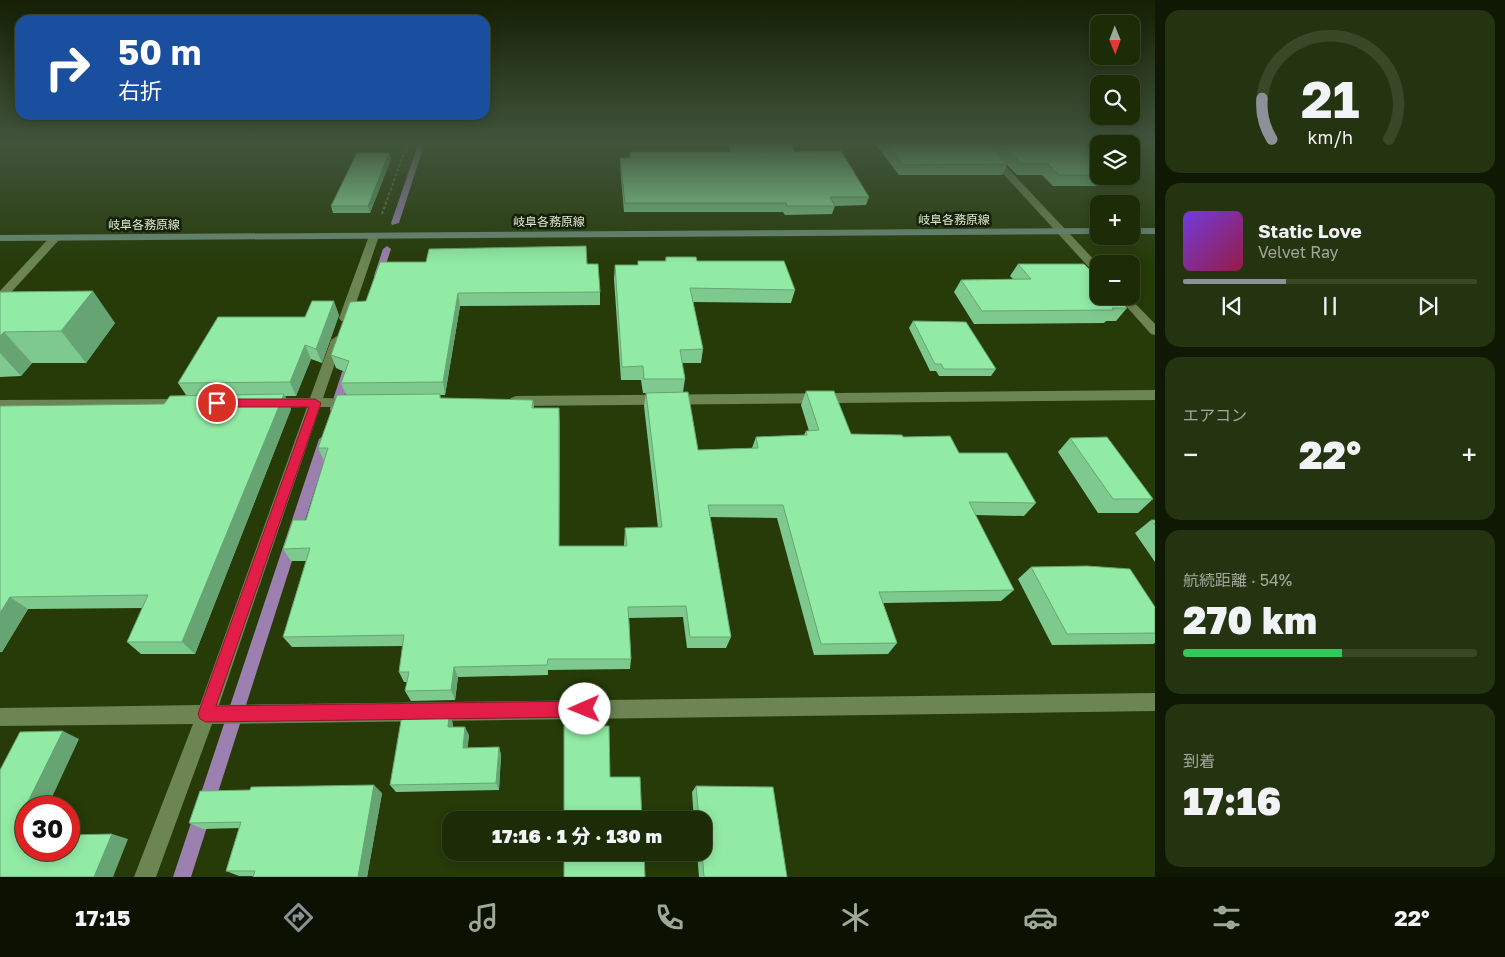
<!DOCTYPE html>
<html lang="ja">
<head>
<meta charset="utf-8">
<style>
	:root { --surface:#1c2c06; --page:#253410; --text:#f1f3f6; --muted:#a0a79b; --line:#3a4828; --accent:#8c9099 }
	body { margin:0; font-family:"Golos Text","Noto Sans JP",sans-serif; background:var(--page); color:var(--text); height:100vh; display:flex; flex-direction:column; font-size:19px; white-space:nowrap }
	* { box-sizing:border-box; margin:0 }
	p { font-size:16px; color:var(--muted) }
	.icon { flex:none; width:28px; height:28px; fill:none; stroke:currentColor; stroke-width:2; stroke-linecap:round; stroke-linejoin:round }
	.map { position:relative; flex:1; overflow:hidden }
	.details { display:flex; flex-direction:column; gap:10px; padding:10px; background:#0f1803; width:350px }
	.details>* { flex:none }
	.hud { position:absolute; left:15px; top:15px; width:475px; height:105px; border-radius:15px; box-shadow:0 2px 12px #0003,0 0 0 1px var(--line); background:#1a4fa0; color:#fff; overflow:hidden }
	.needle { width:32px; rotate:179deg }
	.controls { position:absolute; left:1090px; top:15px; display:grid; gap:10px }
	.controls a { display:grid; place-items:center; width:50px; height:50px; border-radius:10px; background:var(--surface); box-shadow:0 2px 12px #0003,0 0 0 1px var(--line); font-size:25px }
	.speed { position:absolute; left:15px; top:796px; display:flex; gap:10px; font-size:25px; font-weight:700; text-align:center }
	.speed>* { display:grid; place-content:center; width:65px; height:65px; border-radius:50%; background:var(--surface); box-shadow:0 2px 12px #0003,0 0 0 1px var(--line); line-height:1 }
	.speed .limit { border:8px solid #d22; background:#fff; color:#111 }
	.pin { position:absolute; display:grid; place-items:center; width:42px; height:42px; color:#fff; margin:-21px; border:2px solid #fff; border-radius:50%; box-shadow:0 1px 5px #0007 }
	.me { position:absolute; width:55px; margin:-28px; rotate:269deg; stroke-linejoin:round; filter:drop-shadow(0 0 4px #0008) }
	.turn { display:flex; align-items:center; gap:18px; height:105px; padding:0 20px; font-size:22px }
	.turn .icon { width:65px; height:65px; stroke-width:2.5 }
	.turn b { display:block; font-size:35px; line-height:42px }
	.big { font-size:38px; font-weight:800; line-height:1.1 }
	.details .tile { flex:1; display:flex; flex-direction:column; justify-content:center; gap:8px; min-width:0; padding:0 18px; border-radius:15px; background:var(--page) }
	.details .dial { align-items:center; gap:0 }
	.dial svg { height:130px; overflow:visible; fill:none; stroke:var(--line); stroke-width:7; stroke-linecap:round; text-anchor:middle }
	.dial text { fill:var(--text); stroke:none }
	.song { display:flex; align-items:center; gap:15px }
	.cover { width:60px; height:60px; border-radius:8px; background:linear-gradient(135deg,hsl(260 70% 55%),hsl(340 70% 35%)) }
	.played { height:5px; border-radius:2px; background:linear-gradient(90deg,var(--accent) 35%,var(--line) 35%) }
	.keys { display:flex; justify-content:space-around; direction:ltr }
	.heat { display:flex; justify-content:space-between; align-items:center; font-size:28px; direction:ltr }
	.charge { height:8px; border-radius:4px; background:linear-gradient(90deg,#34c759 54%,var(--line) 0) }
	.trip { position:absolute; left:442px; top:811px; width:270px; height:50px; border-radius:15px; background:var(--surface); box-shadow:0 2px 12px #0003,0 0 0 1px var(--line); font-weight:800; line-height:50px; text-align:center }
	.menu { display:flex; height:80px; justify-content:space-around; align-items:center; background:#0b1202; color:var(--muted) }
	.menu .icon { width:35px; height:35px }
	.menu .on { color:var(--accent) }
	.menu b { font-size:22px; color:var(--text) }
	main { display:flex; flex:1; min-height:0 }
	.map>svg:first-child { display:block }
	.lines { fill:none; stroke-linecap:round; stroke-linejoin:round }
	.stream { fill:#9c80b0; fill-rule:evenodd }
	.path { stroke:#627449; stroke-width:2; stroke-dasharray:3 2; stroke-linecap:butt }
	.minor { fill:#6c8553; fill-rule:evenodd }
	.secondary { fill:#6b8c7a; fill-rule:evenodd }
	.wall { fill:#7eca8e }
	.shaded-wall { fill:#66a474 }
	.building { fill:#92eba5; stroke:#66a474 }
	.route { fill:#e11d48; stroke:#92132f }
	.labels { text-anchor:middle; stroke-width:5; stroke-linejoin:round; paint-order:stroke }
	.far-street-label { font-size:12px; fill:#dceacf; stroke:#151f0a }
</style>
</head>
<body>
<main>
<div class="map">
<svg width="1155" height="877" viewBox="0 0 1155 877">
	<rect width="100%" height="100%" fill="#263b08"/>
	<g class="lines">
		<!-- stream -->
		<path class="stream" d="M419,142H425L399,223L392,225L391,223Z
			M387,246L391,249L382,276L381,278H375L374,276L383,249Z
			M347,368L352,372L340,409L339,412H331L330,409L342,372Z
			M325,435L331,439L191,877H173L319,439Z"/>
		<!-- path -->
		<path class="path" d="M382,214L408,142"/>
		<!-- minor -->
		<path class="minor" d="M974,142H983L1099,265V275L1095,274Z
			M374,233L379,236L351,318L349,321H341L339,318L369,236Z
			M55,235L60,238L59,240L4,300L0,301V291L51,236Z
			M1117,296H1128L1155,324V335L1151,334Z
			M337,336L343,340L323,398L357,399L359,402L357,405L352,407H320L219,705L1155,693V711L212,724L156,877H134L193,724L0,726V708L200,705L307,407L271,408L266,406L264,403L266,400L271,398H310L331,340Z
			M1155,390V400L516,406L511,404L509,401L511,398L516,396Z
			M182,399L187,401L189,404L187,407L182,409L0,410V400Z"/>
		<!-- secondary -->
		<path class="secondary" d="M1099,228V234L0,241V235Z
			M1131,228H1155V234H1131Z"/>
	</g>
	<!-- wall -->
	<path class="wall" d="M727,142H790L795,152L869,197L866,205L835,206L832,214L785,215L783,212H624L620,167V158H629L630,152H731Z
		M874,142H1081L1099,157V176H1119L1113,186H1053L1042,175H1017L1007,165L1002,175H899Z
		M389,153L391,159L370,213H333L331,206Z
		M666,257L697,261L795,290L791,303L693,302L703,349L701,363H682L685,379L683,392L698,450L752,448L756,437L804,435L806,431H809L801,405L806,391L851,434L903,437L959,453L1036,503L1024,516L975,515L1014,590L1001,601L883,603L897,643L888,654L814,655L777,518L710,517L731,637L726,648H687L683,617L629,618L631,659L630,669L548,670V675L458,677L455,700L411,701L405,691L407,682H404L399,672L403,646L292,647L283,637L307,561H291L283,549L306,520L324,461L318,448L346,395L341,383L345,372L336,368L331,355L366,301L587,264L600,292V305L460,306L445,395H440L441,398L533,400L534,408L560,422L559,546H624L625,528H658L644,406L646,393H643L641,380H621L614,279L615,265H638L665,261Z
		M1018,264L1127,308L1116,321H1106L1104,323L974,324L954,292L961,280L1013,279L1010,276Z
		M0,292L115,323L86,363H32L21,376L0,377Z
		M339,315L322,363L311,359L296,396H285L291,409L195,654H141L127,642L143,608L28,609L2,652H0V406L164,404L186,395L178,383L305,317Z
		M913,321L996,369L991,376H939L936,371H930L909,328Z
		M1070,438L1153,499L1138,513H1098L1058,452Z
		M1151,520H1155V562L1135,533Z
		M1031,567L1155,607V643L1153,644L1052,645L1018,579Z
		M453,723V727L469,735L467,748L499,747L501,755L499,790L396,792L390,785Z
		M696,786L787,877H699L697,852H704V820H694L692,792Z
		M382,793L367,877H253V876H239L226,871L239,828L203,829L189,823Z"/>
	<!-- shaded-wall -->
	<path class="shaded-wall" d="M389,153L391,159L370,213L368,206Z
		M93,291L115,323L86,363L61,331Z
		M458,293L460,306L445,395L443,382Z
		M334,301L339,315L322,363L316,349Z
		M4,332L32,363L21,376L0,353V336Z
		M305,345L311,359L296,396L290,382Z
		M284,394L291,409L195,654L182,642Z
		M559,408L560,422L559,558Z
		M10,597L28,609L2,652L0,651V613Z
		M454,667L458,677L455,700L451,690Z
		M449,714L453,723L452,735L448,727Z
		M465,727L469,735L467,756L463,748Z
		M63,731L79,739L47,808H26V838L19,836L17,824Z
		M499,747L501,755L499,790L496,783Z
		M374,785L382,793L367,877H358Z
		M112,834L128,839L113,877H94Z"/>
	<!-- building -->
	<path class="building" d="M732,142H790L795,152L841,151L869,197H830L835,206H787L786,203H625L620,158H630V152H736Z
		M886,142H987L1007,164L903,165Z
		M1000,142H1081L1099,157V175H1059L1048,164H1022Z
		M357,153H389L368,206H331Z
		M586,246L587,264H598L600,292L458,293L443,382L341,383L349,361L331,355L350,302L366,301L380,262H426L429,249Z
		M666,257H696L697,261H784L795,290L690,288L703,349L680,350L685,379H644L643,366L622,367L615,265H638V261H666Z
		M1018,264H1084L1099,279V296H1115L1127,308H1112L1114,310L982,311L961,280L1031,279Z
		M93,291L61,331L4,332L0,336V292Z
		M312,301H334L316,349L305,345L290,382L178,383L218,317H305Z
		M913,321L966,322L996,369H944L941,364H935Z
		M806,391H834L851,434L902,435L903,437L950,436L959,453H1007L1036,503L969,502L1014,590L879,592L897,643L821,644L783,505H708L731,637H690L686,606L628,607L631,659H548L547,665L454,667L451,690L405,691L409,672H399L404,635L283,637L310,548L283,549L293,520H306L328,448H318L337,395L440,394V398L533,400L532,408H559V546H627L625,528L662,527L646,393L688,392L698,450L758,448L756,437L807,435L806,431L819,430Z
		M284,394L182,642H127L148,595L10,597L0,613V406L164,404L170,396Z
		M1107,437L1153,499H1113L1070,438Z
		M1151,520H1155V525Z
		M1087,566L1130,569L1155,607V633L1067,634L1031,567Z
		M449,714L448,727H465L463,748L499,747L496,783L390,785L402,715Z
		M564,726H609L610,777H640L642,820H564Z
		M63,731L17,824H25L19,836H26V850H69V835L112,834L94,877H0V770L20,732Z
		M374,785L358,877H253L255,871H226L241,822L189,823L200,791L250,790L251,787Z
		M696,786L773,787L787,877H704L702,852H704V820H699Z
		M564,852H644L645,877H564Z"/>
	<!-- sky -->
	<linearGradient id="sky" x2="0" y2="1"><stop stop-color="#152004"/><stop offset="0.54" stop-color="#41553d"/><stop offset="1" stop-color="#41553d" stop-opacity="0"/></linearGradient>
	<rect width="1155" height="265" fill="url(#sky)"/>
	<!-- route -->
	<path class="route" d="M217,399H315L321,403L216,706L585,701L590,703L593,709L590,714L585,717L206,722L200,719L198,714L309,407H217L211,403Z"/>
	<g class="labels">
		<!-- far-street labels -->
		<g class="far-street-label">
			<text x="954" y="224">岐阜各務原線</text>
			<text x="549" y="226">岐阜各務原線</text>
			<text x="144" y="229">岐阜各務原線</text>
		</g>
	</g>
</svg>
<div class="controls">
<a><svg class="needle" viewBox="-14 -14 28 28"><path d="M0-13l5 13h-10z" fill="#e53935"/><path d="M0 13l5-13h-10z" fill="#a0a79b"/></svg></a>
<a><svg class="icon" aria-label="search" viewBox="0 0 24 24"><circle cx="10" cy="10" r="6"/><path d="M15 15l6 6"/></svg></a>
<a><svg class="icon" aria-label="layers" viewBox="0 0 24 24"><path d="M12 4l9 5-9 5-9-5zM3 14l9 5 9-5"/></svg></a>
<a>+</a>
<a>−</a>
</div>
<div class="speed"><div class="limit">30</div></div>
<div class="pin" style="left:217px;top:403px;background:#d93025"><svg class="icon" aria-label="arrive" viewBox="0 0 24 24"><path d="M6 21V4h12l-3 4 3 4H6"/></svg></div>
<svg class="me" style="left:585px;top:709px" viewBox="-20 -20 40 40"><circle r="19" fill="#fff"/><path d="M0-13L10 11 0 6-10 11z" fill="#e11d48"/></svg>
<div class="trip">17:16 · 1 分 · 130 m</div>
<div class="hud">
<div class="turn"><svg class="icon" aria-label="right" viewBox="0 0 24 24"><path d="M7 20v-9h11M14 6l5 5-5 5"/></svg><div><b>50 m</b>右折</div></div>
</div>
</div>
<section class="details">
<div class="tile dial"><svg viewBox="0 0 100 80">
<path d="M14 69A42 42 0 1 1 86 69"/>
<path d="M14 69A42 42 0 0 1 8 44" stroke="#8c9099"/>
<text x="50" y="56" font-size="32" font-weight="700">21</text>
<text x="50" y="72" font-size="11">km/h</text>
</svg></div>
<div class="tile">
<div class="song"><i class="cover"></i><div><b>Static Love</b><p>Velvet Ray</p></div></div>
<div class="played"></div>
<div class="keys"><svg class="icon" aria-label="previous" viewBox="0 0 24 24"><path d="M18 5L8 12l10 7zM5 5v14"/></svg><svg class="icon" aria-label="pause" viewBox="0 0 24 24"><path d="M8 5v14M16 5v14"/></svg><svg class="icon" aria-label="next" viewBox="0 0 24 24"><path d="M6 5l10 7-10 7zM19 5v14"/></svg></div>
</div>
<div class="tile"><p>エアコン</p>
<div class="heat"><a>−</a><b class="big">22°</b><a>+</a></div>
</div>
<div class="tile"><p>航続距離 · 54%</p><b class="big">270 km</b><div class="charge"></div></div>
<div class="tile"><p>到着</p><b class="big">17:16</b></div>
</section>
</main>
<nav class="menu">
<b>17:15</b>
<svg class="icon on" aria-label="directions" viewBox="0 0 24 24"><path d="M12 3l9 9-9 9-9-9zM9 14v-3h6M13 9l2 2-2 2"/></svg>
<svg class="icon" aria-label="music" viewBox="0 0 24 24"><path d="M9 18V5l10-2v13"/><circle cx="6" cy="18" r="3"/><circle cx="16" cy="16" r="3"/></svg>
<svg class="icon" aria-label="phone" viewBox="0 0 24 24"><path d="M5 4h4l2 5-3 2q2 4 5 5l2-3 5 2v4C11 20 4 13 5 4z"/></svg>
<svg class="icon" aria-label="climate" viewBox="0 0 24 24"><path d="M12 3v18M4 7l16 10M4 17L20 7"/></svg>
<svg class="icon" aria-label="car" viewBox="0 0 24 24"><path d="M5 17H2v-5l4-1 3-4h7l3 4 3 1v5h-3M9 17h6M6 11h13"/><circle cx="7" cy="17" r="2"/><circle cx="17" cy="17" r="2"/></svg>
<svg class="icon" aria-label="filters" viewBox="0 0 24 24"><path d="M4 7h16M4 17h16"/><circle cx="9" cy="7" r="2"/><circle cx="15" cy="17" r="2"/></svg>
<b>22°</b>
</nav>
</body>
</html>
